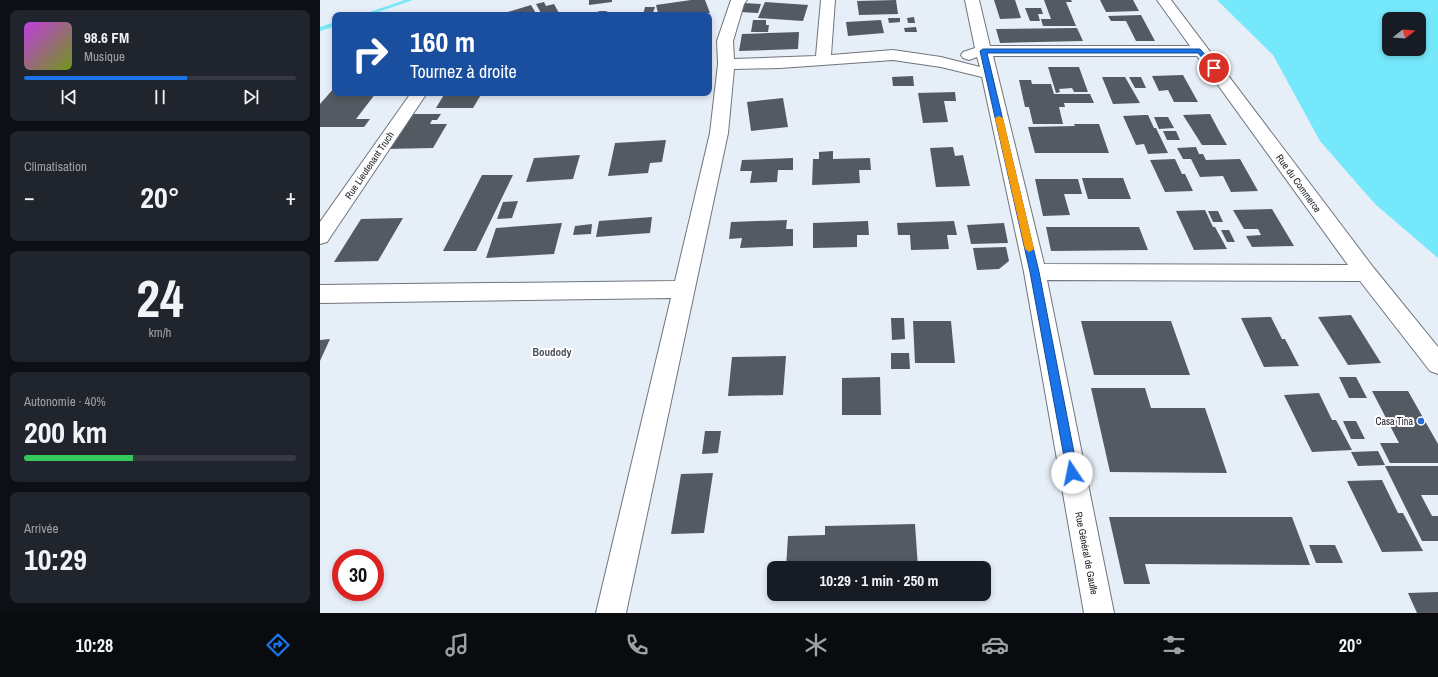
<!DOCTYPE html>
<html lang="fr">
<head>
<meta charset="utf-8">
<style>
	:root { --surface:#171b24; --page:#20242c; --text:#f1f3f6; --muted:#9ea1a6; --line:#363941; --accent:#1a73e8 }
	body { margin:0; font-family:"Archivo Narrow",sans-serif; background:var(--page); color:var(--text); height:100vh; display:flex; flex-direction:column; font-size:15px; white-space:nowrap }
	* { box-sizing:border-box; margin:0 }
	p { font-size:13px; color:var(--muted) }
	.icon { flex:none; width:22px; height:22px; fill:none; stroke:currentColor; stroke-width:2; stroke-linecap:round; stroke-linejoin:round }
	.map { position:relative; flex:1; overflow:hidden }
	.drawer { display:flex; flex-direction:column; gap:10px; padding:10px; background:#0d0f14; width:320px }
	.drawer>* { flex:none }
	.guide { position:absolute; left:12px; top:12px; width:380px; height:84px; border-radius:8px; box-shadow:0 2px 6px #0003; background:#1a4fa0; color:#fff; overflow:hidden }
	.needle { width:26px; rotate:73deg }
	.buttons { position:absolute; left:1062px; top:12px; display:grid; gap:8px }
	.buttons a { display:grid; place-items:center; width:44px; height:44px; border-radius:8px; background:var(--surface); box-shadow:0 2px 6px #0003; font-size:20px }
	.speed { position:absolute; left:12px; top:549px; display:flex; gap:8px; font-size:20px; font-weight:700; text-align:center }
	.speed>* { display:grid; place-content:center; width:52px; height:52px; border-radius:50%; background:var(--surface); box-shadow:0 2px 6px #0003; line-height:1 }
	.speed .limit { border:6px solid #d22; background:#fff; color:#111 }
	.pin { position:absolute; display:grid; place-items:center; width:34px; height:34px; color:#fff; margin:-17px; border:2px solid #fff; border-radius:50%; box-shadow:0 1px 4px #0007 }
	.me { position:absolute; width:44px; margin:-22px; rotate:349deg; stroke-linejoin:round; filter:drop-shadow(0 0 3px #0008) }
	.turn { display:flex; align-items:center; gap:14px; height:84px; padding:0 12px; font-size:18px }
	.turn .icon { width:52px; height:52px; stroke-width:2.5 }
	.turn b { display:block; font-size:28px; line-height:34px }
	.big { font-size:30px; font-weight:700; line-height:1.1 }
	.drawer .tile { flex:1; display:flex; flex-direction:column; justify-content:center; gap:6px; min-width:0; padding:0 14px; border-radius:8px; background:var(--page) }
	.drawer .dial { align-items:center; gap:0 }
	.dial b { font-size:52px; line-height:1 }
	.song { display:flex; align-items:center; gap:12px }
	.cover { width:48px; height:48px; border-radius:6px; background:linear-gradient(135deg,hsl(290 70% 55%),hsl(80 70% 35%)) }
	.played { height:4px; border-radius:2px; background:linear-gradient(90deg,var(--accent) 60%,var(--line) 60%) }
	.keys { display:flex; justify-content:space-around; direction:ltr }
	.heat { display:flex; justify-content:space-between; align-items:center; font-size:22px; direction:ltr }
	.charge { height:6px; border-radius:3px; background:linear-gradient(90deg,#34c759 40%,var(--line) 0) }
	.trip { position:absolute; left:447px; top:561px; width:224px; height:40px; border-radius:8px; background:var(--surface); box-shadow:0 2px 6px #0003; font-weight:700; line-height:40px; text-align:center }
	.tabs { display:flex; height:64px; justify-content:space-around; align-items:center; background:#090b0e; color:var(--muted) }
	.tabs .icon { width:28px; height:28px }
	.tabs .on { color:var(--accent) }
	.tabs b { font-size:18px; color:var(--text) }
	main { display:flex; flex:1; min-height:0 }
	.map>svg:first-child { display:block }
	.water { fill:#75e8fb; fill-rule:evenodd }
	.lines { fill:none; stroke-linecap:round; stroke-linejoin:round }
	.stream { fill:#75e8fb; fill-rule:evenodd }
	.building { fill:#545a62 }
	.minor-casing { stroke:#6f757d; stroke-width:2 }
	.minor { fill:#fff; fill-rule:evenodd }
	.route { fill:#1a73e8; stroke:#114b97 }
	.slow { fill:#f59e0b }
	.poi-dot { fill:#2769d6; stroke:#fff; stroke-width:1.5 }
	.labels { text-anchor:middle; stroke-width:4; stroke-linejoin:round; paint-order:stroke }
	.street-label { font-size:10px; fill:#222428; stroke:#fff }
	.poi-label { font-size:10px; fill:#222428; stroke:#fff; text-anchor:end }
	.neighbourhood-label { font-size:11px; font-weight:bold; fill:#4b5159; stroke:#fff }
</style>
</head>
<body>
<main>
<section class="drawer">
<div class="tile">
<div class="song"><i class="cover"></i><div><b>98.6 FM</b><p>Musique</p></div></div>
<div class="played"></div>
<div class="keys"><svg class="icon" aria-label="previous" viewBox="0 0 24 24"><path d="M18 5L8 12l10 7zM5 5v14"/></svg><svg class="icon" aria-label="pause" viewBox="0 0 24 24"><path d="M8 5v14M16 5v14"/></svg><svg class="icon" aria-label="next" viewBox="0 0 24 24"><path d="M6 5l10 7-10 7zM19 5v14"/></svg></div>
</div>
<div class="tile"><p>Climatisation</p>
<div class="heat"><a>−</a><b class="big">20°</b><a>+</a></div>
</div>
<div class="tile dial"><b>24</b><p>km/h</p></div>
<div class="tile"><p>Autonomie · 40%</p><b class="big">200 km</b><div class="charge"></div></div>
<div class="tile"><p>Arrivée</p><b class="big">10:29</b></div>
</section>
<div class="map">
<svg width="1118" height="613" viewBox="0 0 1118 613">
	<rect width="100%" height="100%" fill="#e6eef7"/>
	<!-- water -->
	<path class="water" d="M897,0H1118V258L1055,204L1000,141L953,55ZM1069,19H1099V49H1069Z"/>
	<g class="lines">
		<!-- stream -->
		<path class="stream" d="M85,0H93L49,15H41Z
			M15,22V26L0,31V27Z"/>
	</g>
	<!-- building -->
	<path class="building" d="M269,0H292V2L269,5Z
		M371,0H385L390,13L343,15L342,12L338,13L336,5Z
		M576,0L578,14L539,15L537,1Z
		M674,0H695L701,18L680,19Z
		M724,0H751L752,2H746L756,26H723L721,19H731Z
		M780,0H813L819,11L786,12Z
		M224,2L226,6L234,4L240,15H222L216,4Z
		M445,2L488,5L483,21L438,18Z
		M423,3L441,4L438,13L420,12Z
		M211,5L217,15H178Z
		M325,7H335L332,15H323Z
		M705,8H721L723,14H718L720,21H710Z
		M280,11H286L293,15H268Z
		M821,15L835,41H816L806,21H791L788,16Z
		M594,17L595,23H588L587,18Z
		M568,18H580V22L569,23Z
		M433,20H446V25H449L448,32H431Z
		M561,20L564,33L528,36L526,22Z
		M596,27L597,32H585L584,28Z
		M757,28L763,41L680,43L676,29Z
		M479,32L478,49L419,51L422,34Z
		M728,67H759L768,92H754L752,88L739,89L740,92L736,93Z
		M863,75L878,102H854L848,90L839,91L832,76Z
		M593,76L594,86H573L572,77Z
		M782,77H805L820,103L793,104Z
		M809,77H821L826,88H815Z
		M699,80H711L712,84H731L734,94H770L774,103H744L745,107H739L743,124H713L709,107H705Z
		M15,87V93H56L36,119H50L44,127H0V104Z
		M635,92L636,101H624L628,122L603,123L598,93Z
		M125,93H162L153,108H116Z
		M463,98L468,127L431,131L427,102Z
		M89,114H121L117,120H112L110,124H127L113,148L66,149Z
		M890,114L899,131L907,145H882L863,115Z
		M824,115H828L834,128H836L848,153L828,154L824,144L816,145L803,116Z
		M834,117H848L854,128L839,129Z
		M754,124H779L789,153H715L708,127L755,126Z
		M843,131H856L860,140H847Z
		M346,140L342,162L330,163L328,173L288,176L295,143Z
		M633,147L635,156L643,155L650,186L616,187L610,148Z
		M876,147L879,154H883L886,160L920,159L938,191L911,192L903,176L880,177L871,159H863L857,148Z
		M513,151V159L550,158L551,170H539L540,183L492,185L493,159H499V152Z
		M260,155L253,179L206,182L214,158Z
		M473,158V170H458L457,182L430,183L432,171H420L422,160Z
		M855,159L862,174H865L873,191L845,192L830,160Z
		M162,175H193L156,251H123Z
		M762,178H803L811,199H768Z
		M715,179H758L762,194H744L750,215L723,216Z
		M198,201L192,218L177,219L183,202Z
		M952,209L974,246L932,247L926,236L941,235L938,229H924L913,210Z
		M885,210L893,227H895L907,249L874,250L856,211Z
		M888,211H898L903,222H893Z
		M332,217L330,233L276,237L279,221Z
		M83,218L58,261L14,262L41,219Z
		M467,220L466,229H473V246L420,248L422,238L409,239L411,222Z
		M548,221L549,235H537V247L493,248V223Z
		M634,221L637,235H627L629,249L591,250L590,235H578L577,223Z
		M242,223L234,254L166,258L176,228Z
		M684,223L688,243L651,244L647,225Z
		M272,224L271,234L253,235L255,226Z
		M726,227H819L828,250L731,251Z
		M901,230H909L915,242H907Z
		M686,247L689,261L679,269L657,270L653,248Z
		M1031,315L1061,363L1028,365L998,317Z
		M947,317H951L962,339H965L979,366L944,367L921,318Z
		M571,318H584L585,339L572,340Z
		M593,321H631L635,363H595Z
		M761,321H851L870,375H774Z
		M10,339L0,361V340Z
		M571,353H589L590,369H571Z
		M466,356L463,395L408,396L412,357Z
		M560,377L561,415H522V378Z
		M1019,377H1036L1047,398H1029Z
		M771,388H825L831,408H885L907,473L790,472Z
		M1052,391H1088L1118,444V463H1070L1060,443H1079Z
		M999,393L1012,420H1016L1032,450L992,452L964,395Z
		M1023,421H1036L1045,439H1031Z
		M385,431H401L398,453L382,454Z
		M1058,451L1065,465L1038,466L1031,452Z
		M1065,466H1118V495H1101L1112,516H1118V541H1102Z
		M393,473L384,533L351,534L361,474Z
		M1062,480L1078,513H1083L1103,551L1062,552L1027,481Z
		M789,517H972L990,565L825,564L830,584H804Z
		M595,524L598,568H466L468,536L505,535V526Z
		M989,545H1015L1023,563H996Z
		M1118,592V613H1097L1088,593Z"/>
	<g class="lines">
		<!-- minor casing -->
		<g class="minor-casing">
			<path id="minor" d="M411,0H427L424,4L413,41L414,59L496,56L501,0H515L511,55L573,50L621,57L660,67L657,57L649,60L643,58L641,55L643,52L655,48L645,0H659L670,46H870L837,0H851L1053,267L1118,347V374L1110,371L1040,281L727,280L794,613H764L704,272L662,77L621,67L573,60L460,68L414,69L408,133L306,613H276L351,298L0,303V285L355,281L390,133L398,64L397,41ZM673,56H877L1028,265L724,264Z
				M91,93H107L7,242L0,244V222Z"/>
		</g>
		<!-- minor -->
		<use href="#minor" class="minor"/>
	</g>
	<!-- route -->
	<path class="route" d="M880,49L896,67V69H892L878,53H667L719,272L758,473L756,477L752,479L749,477L747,473L710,272L660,51L663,49Z"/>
	<!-- slow -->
	<path class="slow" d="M679,116L683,118L714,249L709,252L705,249L675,118Z"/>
	<!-- markers -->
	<circle class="poi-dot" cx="1101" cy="421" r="4"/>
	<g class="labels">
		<!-- street labels -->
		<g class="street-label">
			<text transform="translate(49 165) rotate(-56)" y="4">Rue Lieutenant Truch</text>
			<text transform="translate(979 183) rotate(54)" y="4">Rue du Commerce</text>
			<text transform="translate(767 553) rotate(79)" y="4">Rue Général de Gaulle</text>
		</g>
		<!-- poi labels -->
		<g class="poi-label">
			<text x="1093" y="425">Casa Tina</text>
		</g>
		<!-- neighbourhood labels -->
		<g class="neighbourhood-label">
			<text x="232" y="356">Boudody</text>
		</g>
	</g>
</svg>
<div class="buttons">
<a><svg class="needle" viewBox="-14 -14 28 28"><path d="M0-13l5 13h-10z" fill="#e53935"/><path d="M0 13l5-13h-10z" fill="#9ea1a6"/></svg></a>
</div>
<div class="speed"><div class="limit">30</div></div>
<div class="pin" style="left:894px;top:68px;background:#d93025"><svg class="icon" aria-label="arrive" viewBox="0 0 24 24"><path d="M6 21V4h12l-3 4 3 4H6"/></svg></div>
<svg class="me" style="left:752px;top:473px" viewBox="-20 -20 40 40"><circle r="19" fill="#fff"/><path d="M0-13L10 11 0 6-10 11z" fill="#1a73e8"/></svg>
<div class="trip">10:29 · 1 min · 250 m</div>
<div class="guide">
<div class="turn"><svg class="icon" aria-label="right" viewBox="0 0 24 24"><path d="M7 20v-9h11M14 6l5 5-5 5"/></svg><div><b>160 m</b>Tournez à droite</div></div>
</div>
</div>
</main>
<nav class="tabs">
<b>10:28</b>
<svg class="icon on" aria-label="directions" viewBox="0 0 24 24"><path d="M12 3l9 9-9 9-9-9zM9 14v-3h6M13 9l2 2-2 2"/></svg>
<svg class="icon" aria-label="music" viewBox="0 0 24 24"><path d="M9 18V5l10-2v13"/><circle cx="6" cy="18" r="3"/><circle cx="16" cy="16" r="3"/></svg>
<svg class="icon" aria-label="phone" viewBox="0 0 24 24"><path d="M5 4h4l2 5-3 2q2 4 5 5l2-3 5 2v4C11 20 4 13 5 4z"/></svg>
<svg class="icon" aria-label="climate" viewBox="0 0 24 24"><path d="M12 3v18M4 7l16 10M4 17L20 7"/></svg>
<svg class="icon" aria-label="car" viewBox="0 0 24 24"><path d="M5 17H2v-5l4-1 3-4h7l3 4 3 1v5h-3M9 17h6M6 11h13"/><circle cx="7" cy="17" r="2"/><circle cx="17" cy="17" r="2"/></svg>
<svg class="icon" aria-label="filters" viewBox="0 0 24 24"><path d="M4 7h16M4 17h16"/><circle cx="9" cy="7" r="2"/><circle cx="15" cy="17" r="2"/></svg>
<b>20°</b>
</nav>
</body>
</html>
